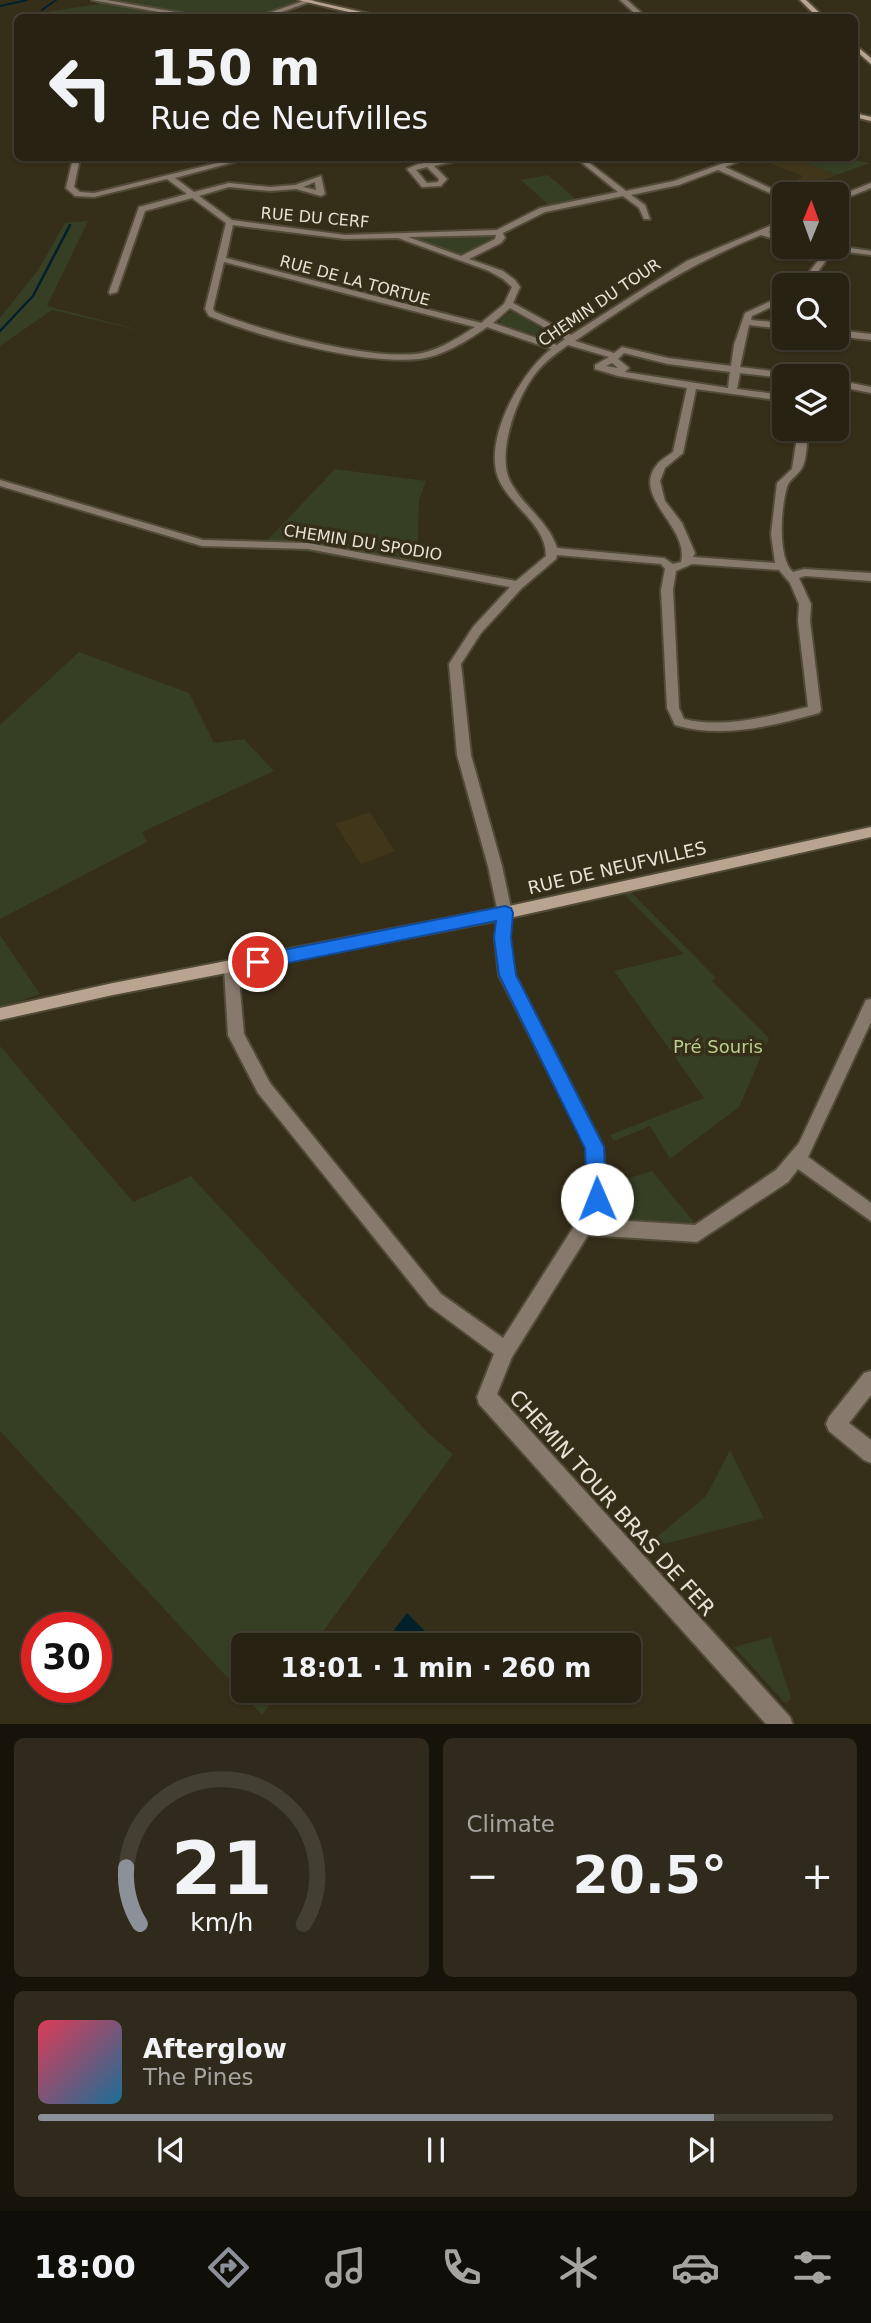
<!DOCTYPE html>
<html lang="en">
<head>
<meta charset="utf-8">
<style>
	:root { --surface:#282213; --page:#302a1c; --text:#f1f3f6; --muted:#a5a4a0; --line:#443f33; --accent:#8c9099 }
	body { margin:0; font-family:"DejaVu Sans",sans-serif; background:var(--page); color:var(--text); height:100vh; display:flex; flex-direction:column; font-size:26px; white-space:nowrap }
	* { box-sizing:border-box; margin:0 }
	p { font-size:23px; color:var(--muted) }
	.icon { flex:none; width:38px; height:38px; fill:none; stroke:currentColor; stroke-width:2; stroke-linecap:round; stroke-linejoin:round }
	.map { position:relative; height:1724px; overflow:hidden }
	.drawer { display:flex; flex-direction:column; gap:14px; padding:14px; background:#16130a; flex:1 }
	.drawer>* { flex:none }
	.hud { position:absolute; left:14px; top:14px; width:844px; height:147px; border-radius:10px; box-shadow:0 2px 5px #0004,0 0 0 2px var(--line); background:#282213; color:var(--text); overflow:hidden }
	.needle { width:46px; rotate:1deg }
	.tools { position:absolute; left:772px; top:182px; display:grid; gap:14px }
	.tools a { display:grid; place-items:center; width:77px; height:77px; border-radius:10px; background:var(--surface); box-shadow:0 2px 5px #0004,0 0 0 2px var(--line); font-size:35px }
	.speed { position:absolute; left:21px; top:1612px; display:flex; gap:14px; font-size:35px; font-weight:700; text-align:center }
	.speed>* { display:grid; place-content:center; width:91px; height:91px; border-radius:50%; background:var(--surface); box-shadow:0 2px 5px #0004,0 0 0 2px var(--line); line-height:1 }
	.speed .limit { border:10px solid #d22; background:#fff; color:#111 }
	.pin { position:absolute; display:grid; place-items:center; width:60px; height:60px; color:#fff; margin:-30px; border:4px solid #fff; border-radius:50%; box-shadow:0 2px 7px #0007 }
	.me { position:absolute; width:77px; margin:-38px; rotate:359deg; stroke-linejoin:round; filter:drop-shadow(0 0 5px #0008) }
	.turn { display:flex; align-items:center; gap:24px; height:147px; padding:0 21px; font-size:32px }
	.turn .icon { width:91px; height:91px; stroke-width:2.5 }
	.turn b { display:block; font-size:49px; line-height:60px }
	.big { font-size:52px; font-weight:700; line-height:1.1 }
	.drawer .tile { flex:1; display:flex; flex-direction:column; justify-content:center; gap:10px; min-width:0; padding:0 24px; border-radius:10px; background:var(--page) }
	.drawer .dial { align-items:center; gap:0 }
	.dial svg { height:182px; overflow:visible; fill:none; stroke:var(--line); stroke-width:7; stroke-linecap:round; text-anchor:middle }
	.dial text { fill:var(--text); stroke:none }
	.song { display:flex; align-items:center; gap:21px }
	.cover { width:84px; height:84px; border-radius:10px; background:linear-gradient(135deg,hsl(350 70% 55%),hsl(200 70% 35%)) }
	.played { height:7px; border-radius:4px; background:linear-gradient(90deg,var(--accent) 85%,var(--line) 85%) }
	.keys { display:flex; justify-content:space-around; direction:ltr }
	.heat { display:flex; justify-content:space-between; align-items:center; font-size:38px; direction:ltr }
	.drawer .tiles { flex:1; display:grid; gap:14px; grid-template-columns:1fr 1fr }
	.tile:last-child { grid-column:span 2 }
	.trip { position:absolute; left:231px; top:1633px; width:410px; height:70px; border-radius:10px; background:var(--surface); box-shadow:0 2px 5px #0004,0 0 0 2px var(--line); font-weight:700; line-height:70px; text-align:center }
	.tab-bar { display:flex; height:112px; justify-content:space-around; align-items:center; background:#100e08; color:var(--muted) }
	.tab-bar .icon { width:49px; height:49px }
	.tab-bar .on { color:var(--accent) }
	.tab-bar b { font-size:32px; color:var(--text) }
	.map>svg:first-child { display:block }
	.built { fill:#40371b }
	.green { fill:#363f24 }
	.water { fill:#00202c }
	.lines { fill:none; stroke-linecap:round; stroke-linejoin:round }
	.stream-far1 { stroke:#00202c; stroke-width:2 }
	.stream { stroke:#00202c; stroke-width:2.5 }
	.street-casing { stroke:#514b37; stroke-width:4 }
	.secondary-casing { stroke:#514b37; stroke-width:4 }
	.street { fill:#877a6d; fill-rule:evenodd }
	.secondary { fill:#b9a48f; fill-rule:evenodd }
	.route { fill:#1a73e8; stroke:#114b97; stroke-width:2 }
	.labels { text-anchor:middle; stroke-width:7; stroke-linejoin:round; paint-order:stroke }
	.far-street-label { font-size:16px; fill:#e6e2d5; stroke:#352e19 }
	.street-label { font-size:18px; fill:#e6e2d5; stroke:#352e19 }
	.park-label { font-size:18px; fill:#b9ce8f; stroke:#352e19 }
	.near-street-label { font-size:21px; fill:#e6e2d5; stroke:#352e19 }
</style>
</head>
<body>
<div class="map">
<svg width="871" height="1725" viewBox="0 0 871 1725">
	<rect width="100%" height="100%" fill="#352e19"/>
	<!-- built -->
	<path class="built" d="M757,158H793L837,175L804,187L794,182L803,176Z
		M370,812L395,851L361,864L335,824Z"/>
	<!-- green -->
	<path class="green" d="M96,0H294L303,2L257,17L30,18L32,14L99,4Z
		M793,158H843L870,163L837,175Z
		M548,175L577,200L550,206L521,180Z
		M88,221L47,306L151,333L52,310L0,346V318L38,270L65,223Z
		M497,235V238L461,255L417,241L420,236Z
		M513,312L538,326L542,333L536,335L501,324L499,322L507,314Z
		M335,469L426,481L419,500L417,571L285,548L259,549Z
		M79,652L189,693L214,743L244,739L274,771L142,832L147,842L0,919V725Z
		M629,890L716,978L712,981L769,1038L739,1107L670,1159L650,1126L614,1141L610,1135L704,1098L614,971L684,954L622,892Z
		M0,935L40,994L0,1009Z
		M0,1046L133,1202L191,1176L428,1433L453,1454L313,1645H243V1690L280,1691L262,1715L0,1431Z
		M652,1171L694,1222L688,1225L621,1218L611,1211L607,1196L613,1183Z
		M730,1450L764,1518L641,1550L706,1496Z
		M771,1637L791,1698L786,1704L734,1647Z"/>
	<!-- water -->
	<path class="water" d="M407,1613L434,1640L431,1645H409L394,1630Z"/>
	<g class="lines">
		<!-- stream-far1 -->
		<path class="stream-far1" d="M0,6L27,0
			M42,10L56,0
			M43,14V18"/>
		<!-- stream -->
		<path class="stream" d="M0,331L33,296L70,225"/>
		<!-- street casing -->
		<g class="street-casing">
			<path id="street" d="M92,0H106L210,18H192Z
				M306,0H315L265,18H254Z
				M620,0H627L647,18H640Z
				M854,109L861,115V117L854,115Z
				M73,158H80L74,187L80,192L94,193L238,158H249L175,178L194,192L229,183L270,187L295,185L321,176L325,194L321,196L296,189L270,191L229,187L199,196L232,220L345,235L497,230L540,208L618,192L576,158H583L626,191L674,181L738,158H747L725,167L779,192L772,194L718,170L679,185L631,195L645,205L650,219H644L639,208L623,196L545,212L503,233L505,238L501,243L469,259L503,271L515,280L520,287L513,303L571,335L687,261L784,220V225L768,232L784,237V242L761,235C691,263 636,299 575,341L614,353L622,347L668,358L731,366L734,345L745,313L784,295V301L752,316L751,320L784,323V329L749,325L740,367L788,373L793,376H784V378L740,373L737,389L784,395V401L696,389L683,453L665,468L660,481L665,501L682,523L695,553L693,557L775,563L771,534L777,483L792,469L797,437L801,429H811C805,441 808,454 803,466C799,475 789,479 787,487C781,507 777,558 793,572L804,569L871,573V581L805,576L799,578L811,604L810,621L821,710L819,713C773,726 722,739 675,725L667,708L661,590L665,569L661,564L557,555L556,559L522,588L481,633L461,664L471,755L502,866L512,913L509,938L515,975L603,1147L606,1199L596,1219L695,1225L776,1170L799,1143L866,1000L871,999V1022L808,1157L871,1203V1221L798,1169L788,1182L697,1242L588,1235L512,1357L497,1394L790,1717L793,1725H767L479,1404L477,1397L494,1354L429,1306L258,1093L228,1035L224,968L226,964L231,962L236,964L238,968L244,1034L270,1083L441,1294L503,1338L578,1220L588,1198L587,1148L499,975L495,938L498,913L488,866L457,755L449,664L473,627L510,587L308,549L202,546L0,486V480L203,540L308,543L516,581L546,556C546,526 514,508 501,484C479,445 520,373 551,349L487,327C467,341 443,356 419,359C365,365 260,337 209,316L205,309L226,223L192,198L145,211L117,292L110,294L109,292L139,207L187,194L167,179L94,197L75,196L66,188ZM315,182L316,190L303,187ZM233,225L345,239L398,238L489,271L503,279L512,287L504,304L481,323L226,258ZM496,235L495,239L461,256L408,237ZM224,262L475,327C459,337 441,349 422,353C373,362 262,331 215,312L213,309ZM510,308L565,339L557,345L493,323ZM568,345L609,357L595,365V369L618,376L687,388L673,452C668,456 660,460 656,466C632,497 690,528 681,562L673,564L664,558L557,548C549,522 524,507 511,483C495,455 517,396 536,373C545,361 557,353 568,345ZM624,353L668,364L730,372L728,388L625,372L629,368L618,359ZM612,363L618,368L606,366ZM692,564L779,570L790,583L799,604L798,621L808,707C768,716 725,729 684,719L679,708L673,590L676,571Z
				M455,158H469L434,166L447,179L441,186L422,187L407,169L418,164ZM427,167L439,179L438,182L427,183L416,170Z
				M871,183V188L836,202V197Z
				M836,246L871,251V255L831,250L830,255L808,285H800L822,255L823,247Z
				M836,330L871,334V340L836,336Z
				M836,380L871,387V393L836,386Z
				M871,1371V1395L849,1423L871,1440V1463L864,1460L829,1431L826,1424L829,1417L864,1373Z"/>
		</g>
		<!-- secondary casing -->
		<g class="secondary-casing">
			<path id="secondary" d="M298,0H309L388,18H374Z
				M800,0H806L825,18H818Z
				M854,44L871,58V64L854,49Z
				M854,113L871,117V121L854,117Z
				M871,827V837L505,919L113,995L0,1020V1008L113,983L505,907Z"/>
		</g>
		<!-- street -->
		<use href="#street" class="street"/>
		<!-- secondary -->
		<use href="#secondary" class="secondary"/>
	</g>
	<!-- route -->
	<path class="route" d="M505,906L511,908L513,913L511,938L516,975L604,1147L606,1199L603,1205L597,1208L590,1205L587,1199L585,1148L499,975L494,938L496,921L258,969L252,967L250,962L252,957L258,955Z"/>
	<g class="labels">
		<!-- far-street labels -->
		<g class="far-street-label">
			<text transform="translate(315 217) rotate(5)" y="6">RUE DU CERF</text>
			<text transform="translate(355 280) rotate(15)" y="6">RUE DE LA TORTUE</text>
			<text transform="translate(599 302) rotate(-34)" y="6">CHEMIN DU TOUR</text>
			<text transform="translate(363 542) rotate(9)" y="6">CHEMIN DU SPODIO</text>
		</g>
		<!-- street labels -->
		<g class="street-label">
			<text transform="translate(617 868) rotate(-13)" y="6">RUE DE NEUFVILLES</text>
		</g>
		<!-- park labels -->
		<g class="park-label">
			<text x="718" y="1053">Pré Souris</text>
		</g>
		<!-- near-street labels -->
		<g class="near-street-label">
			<text transform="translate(612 1503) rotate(48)" y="7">CHEMIN TOUR BRAS DE FER</text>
		</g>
	</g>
</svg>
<div class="tools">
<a><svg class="needle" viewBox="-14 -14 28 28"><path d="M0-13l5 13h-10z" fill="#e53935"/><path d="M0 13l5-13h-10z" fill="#a5a4a0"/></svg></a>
<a><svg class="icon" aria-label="search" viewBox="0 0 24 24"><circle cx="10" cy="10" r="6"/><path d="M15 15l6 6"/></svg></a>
<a><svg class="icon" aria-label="layers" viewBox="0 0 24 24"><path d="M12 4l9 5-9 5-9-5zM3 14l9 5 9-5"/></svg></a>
</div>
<div class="speed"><div class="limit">30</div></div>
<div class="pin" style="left:258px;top:962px;background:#d93025"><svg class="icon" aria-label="arrive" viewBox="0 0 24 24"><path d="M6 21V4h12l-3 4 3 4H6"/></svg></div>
<svg class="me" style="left:597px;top:1199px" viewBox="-20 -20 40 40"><circle r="19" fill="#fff"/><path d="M0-13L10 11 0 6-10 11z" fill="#1a73e8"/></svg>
<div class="trip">18:01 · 1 min · 260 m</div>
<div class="hud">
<div class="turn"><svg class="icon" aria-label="left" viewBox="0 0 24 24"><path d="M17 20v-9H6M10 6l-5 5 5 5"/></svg><div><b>150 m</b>Rue de Neufvilles</div></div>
</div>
</div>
<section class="drawer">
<div class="tiles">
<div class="tile dial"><svg viewBox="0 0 100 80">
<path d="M14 69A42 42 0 1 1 86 69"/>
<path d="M14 69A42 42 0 0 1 8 44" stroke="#8c9099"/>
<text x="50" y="56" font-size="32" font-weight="700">21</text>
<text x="50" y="72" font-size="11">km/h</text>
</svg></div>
<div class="tile"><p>Climate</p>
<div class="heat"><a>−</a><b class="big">20.5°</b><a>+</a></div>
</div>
<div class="tile">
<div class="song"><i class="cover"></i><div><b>Afterglow</b><p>The Pines</p></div></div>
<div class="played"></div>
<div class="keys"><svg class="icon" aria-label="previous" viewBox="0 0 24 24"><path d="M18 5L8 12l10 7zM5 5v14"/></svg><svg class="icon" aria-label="pause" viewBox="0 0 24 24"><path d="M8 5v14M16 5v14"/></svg><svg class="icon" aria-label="next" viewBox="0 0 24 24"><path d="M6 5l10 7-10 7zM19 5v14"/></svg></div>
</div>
</div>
</section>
<nav class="tab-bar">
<b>18:00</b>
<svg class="icon on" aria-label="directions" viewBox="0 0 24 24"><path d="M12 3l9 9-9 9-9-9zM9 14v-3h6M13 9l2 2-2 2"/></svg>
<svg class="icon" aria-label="music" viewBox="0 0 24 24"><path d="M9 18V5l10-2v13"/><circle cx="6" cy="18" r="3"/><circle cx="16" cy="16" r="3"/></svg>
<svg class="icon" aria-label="phone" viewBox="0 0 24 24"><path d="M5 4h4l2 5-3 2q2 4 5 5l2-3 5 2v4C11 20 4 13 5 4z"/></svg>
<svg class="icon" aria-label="climate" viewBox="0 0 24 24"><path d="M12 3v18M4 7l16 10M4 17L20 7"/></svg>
<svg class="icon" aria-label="car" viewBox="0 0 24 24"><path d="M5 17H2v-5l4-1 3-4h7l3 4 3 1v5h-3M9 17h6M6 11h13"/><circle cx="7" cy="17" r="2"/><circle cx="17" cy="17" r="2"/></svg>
<svg class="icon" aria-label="filters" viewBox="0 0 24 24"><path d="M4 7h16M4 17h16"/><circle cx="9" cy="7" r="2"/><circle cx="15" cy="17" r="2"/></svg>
</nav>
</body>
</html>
